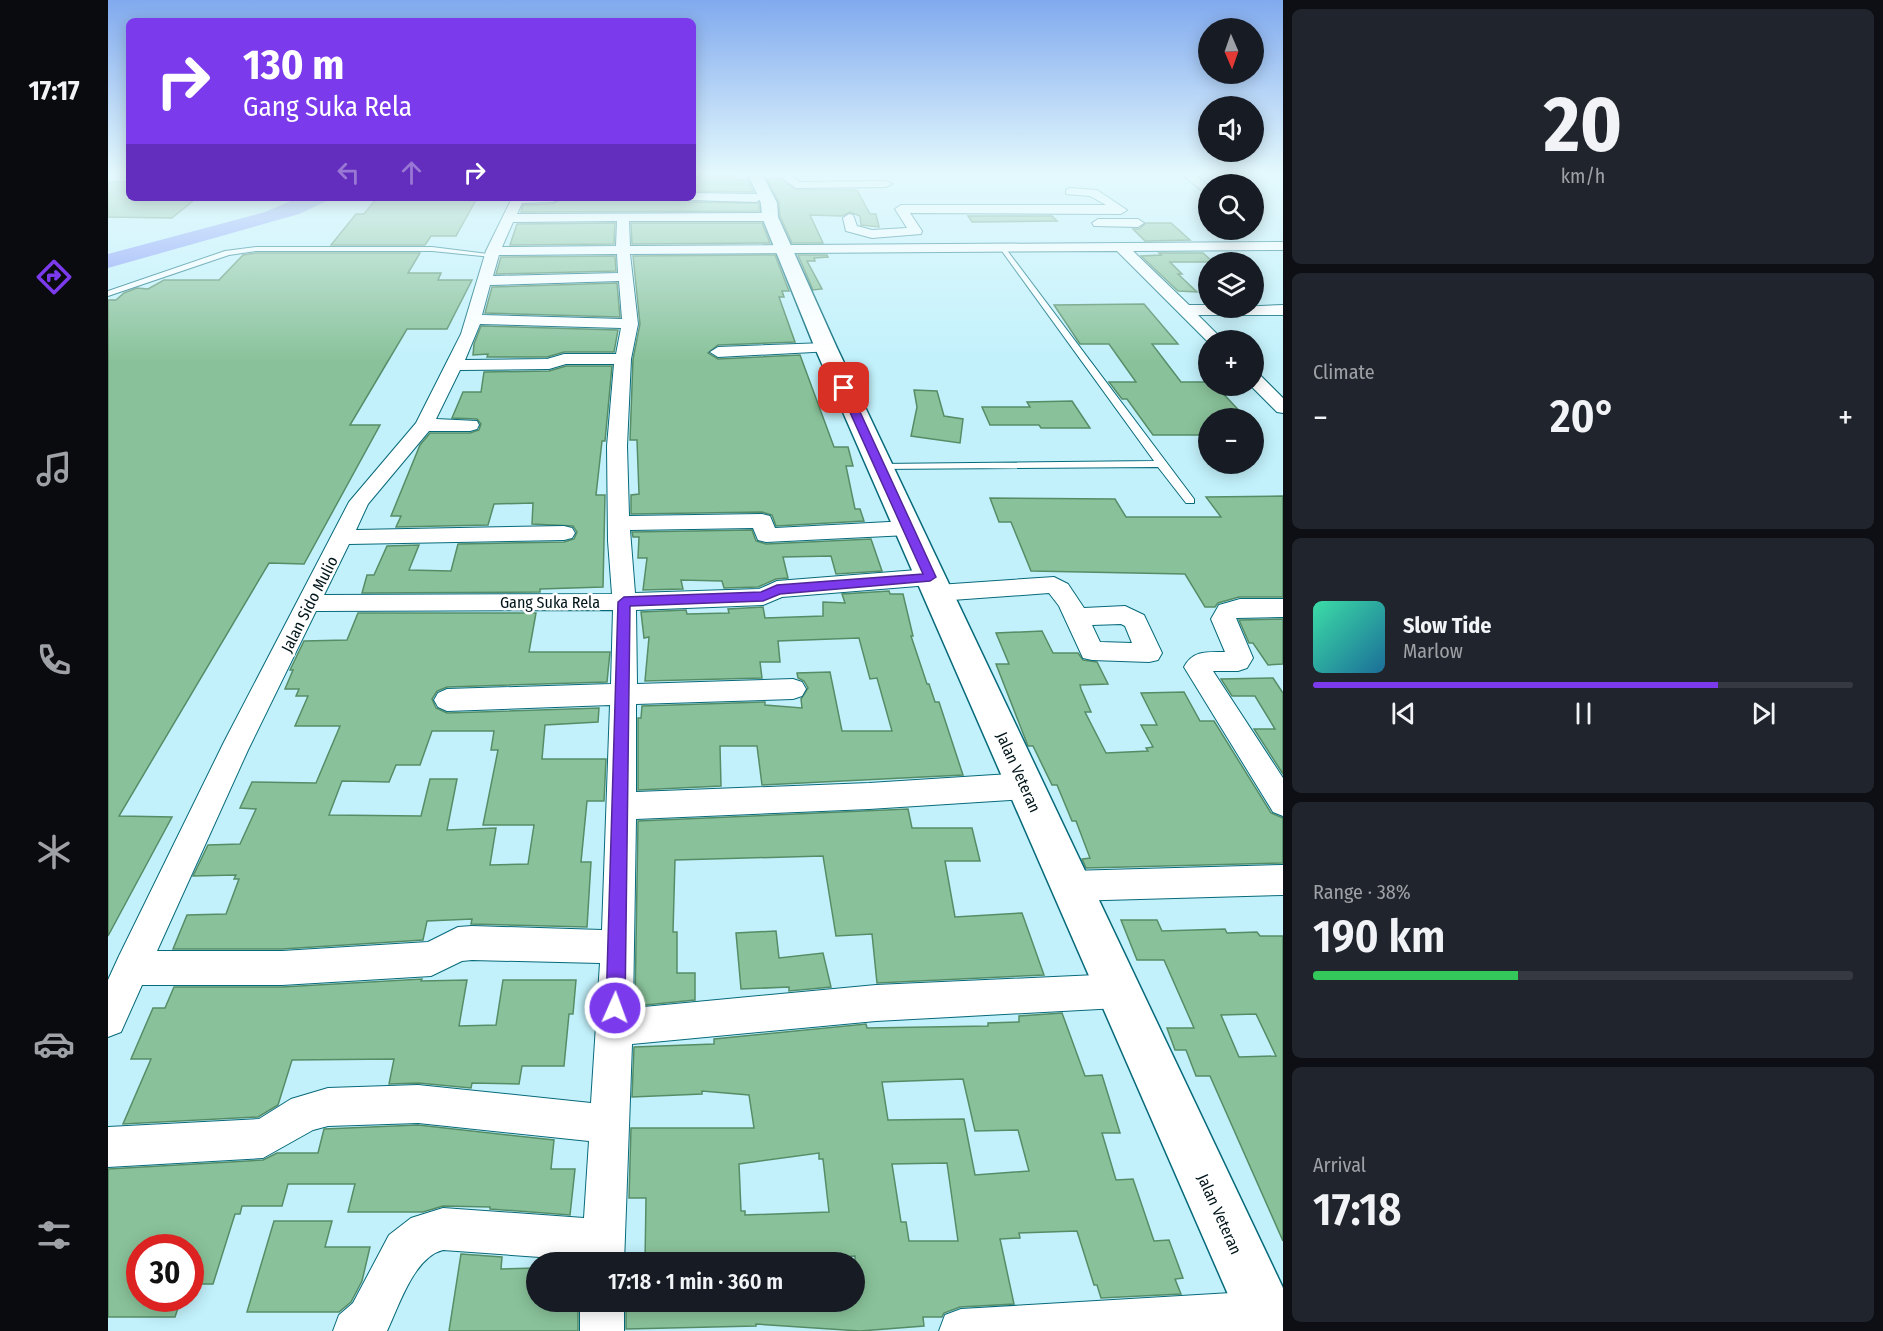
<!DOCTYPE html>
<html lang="en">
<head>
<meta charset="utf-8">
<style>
	:root { --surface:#171b24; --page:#20242c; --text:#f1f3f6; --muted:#9ea1a6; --line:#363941; --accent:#7c3aed }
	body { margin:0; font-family:"Fira Sans Condensed",sans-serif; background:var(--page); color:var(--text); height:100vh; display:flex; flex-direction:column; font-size:22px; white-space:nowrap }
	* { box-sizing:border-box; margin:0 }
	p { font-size:20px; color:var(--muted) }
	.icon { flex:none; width:33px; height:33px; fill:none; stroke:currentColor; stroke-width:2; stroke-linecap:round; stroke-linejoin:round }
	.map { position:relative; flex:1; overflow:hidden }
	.side { display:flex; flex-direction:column; gap:9px; padding:9px; background:#0d0f14; width:600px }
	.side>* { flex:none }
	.guide { position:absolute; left:18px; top:18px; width:570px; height:183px; border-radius:9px; box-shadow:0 3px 15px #0003; background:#7c3aed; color:#fff; overflow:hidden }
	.needle { width:39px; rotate:178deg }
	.buttons { position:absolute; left:1090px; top:18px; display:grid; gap:12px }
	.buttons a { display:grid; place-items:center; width:66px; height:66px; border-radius:50%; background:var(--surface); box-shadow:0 3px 15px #0003; font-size:30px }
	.speed { position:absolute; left:18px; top:1234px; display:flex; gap:12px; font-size:30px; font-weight:700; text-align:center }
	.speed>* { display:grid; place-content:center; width:78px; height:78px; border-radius:50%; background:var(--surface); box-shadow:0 3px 15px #0003; line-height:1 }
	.speed .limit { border:9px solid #d22; background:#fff; color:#111 }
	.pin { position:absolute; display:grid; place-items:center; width:51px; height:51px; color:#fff; margin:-26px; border-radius:12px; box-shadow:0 3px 9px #0006 }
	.me { position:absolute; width:66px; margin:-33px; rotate:2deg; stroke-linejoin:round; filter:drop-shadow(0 0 4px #0008) }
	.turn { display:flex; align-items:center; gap:21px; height:126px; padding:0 18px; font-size:27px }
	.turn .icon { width:78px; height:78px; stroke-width:2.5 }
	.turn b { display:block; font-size:42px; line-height:51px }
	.lanes { display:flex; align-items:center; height:57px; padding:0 18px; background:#0003; justify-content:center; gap:30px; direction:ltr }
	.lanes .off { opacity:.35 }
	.big { font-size:45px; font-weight:600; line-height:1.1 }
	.side .widget { flex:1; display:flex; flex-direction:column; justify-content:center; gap:9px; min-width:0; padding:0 21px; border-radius:9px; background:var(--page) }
	.side .dial { align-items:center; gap:0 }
	.dial b { font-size:78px; line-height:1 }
	.song { display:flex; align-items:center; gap:18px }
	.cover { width:72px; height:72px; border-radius:9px; background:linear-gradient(135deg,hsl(160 70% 55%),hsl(200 70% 35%)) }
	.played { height:6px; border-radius:3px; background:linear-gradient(90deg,var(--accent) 75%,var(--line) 75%) }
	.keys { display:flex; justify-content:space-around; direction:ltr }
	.heat { display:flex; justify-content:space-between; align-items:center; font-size:33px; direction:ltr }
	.charge { height:9px; border-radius:4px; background:linear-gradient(90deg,#34c759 38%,var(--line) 0) }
	.trip { position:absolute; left:418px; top:1252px; width:339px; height:60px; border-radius:30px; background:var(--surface); box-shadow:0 3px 15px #0003; font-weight:600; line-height:60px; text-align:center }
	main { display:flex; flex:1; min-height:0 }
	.dock { display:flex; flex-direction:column; width:108px; justify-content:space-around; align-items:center; background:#090b0e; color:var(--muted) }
	.dock .icon { width:42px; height:42px }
	.dock .selected { color:var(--accent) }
	.dock b { font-size:27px; color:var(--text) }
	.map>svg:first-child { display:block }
	.water { fill:#869af8 }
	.building { fill:#89c29a; stroke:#568d67; stroke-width:1.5; fill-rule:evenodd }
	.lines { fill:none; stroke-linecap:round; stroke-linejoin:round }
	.lane-casing { stroke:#076a7a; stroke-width:2 }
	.street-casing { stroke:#076a7a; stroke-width:2 }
	.primary-casing { stroke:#076a7a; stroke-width:3 }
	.lane { fill:#fff; fill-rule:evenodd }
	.street { fill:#fff; fill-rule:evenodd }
	.primary { fill:#fff; fill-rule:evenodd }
	.route { fill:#7c3aed; stroke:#51269a; stroke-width:1.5 }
	.labels { text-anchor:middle; stroke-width:5; stroke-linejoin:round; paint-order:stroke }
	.street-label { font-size:16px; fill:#00151a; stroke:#fff }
</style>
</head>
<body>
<main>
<nav class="dock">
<b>17:17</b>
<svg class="icon selected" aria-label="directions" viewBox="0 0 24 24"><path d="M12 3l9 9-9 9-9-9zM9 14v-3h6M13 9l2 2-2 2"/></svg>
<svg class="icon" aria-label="music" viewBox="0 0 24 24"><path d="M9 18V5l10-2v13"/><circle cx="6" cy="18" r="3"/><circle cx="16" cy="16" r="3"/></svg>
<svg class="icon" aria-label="phone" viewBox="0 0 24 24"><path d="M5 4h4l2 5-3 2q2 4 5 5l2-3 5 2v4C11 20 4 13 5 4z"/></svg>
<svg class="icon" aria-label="climate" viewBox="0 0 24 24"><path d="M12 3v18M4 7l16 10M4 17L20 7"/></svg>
<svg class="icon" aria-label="car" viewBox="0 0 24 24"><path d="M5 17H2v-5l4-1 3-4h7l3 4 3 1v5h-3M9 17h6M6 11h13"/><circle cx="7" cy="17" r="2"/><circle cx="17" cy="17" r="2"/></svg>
<svg class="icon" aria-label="filters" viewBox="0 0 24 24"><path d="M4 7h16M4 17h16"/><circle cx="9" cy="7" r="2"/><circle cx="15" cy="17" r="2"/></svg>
</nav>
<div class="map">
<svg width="1175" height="1331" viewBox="0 0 1175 1331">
	<rect width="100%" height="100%" fill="#c2f1fb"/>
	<!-- water -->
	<path class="water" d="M190,198H225L191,214L0,268V254L157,212Z"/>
	<!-- building -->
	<path class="building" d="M595,174H624L628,180L640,179L645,192L585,191V185H590L589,178Z
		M672,178L688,190H749L762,214H768L771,227L753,225L752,216L742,212L734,216L702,215L715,243H684L672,216L671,202L659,179Z
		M0,182H21V198H83L80,200H86L64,218L0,217Z
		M269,198H369L348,236H323L317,245H223L248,214H256Z
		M576,198L581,202L651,203V211L413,212L415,205L445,204L453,199Z
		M860,216H944L949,221L864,222Z
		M507,223L506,244L402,245L409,224Z
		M523,223H654L662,243L524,244Z
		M1038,223H1063L1082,240L1037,241L1025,229H1031Z
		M148,253H312L300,273H333L330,280H364L339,329H299L242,425H272L196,564L161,563L11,816L64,817L0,936V300H8L16,293L29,288L40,289L56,280H111L135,255Z
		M1051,253H1095L1105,262H1062L1074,274H1070L1089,292L1070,291L1033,256L1053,255Z
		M667,255L681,291H674L676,297H671L687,342L610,345L600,353L610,359L692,355L726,447H740L745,466H738L747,509H752L756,521L668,526L664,515L654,512L523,514V495L531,494L529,440H522L525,359L532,324L525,256Z
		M690,255H719L720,257L706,258L707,261H699L714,289L705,290Z
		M507,256L508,271L388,274L393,257Z
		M509,283L512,317L377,313L384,287Z
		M1036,304L1070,344H1044L1073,382H1101V386H1108L1138,418H1101V435H1045L1019,399H1014L1001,382H1028L1001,344H972L946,305Z
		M373,326L510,330L506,352H456L439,357H379L380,354L365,355L366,344Z
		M458,366H504L497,441H494L488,495H497L495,587L432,589V592L254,593L259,575H266L279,546L311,545L301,570L343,571L350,544L456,542L466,539L469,532L465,526L424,524L425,503L386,504L380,525L288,527L293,516H283L312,445L322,433H362L371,430L373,424L369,419L344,418L355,392H373L376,372L441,371Z
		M806,390L829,391L836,416L855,419L852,443L803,436L809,407Z
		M964,401L982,428H933L931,425H882L874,407H922L919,402Z
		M1175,496V597H1131L1110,603L1107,607H1097L1077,574L923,571L903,522H891L882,498L1007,499L1018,517H1113L1098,497Z
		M644,530L648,541L658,544L763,539L774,571L728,574L723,556L675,557L680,578L668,579L650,587L616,588L614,581L573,580L575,589L535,590L539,558H530L531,537H525L524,532Z
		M781,591L782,594H795L805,636H803L819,684H821L827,702H831L855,775L654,785L649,746H612L613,786L530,790V718H533L534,706L657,702V705L694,708L693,699L700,688L696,681L690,678L689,673L722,672L734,731H784L769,678L762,679L751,638L670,641L672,662H652L654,678L537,681L541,637L536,638L533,612L578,610L579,614L621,613L620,609L655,607L657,618L715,616V602L737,603L734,594Z
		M250,613H428L421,652H502L499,682L339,687L329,691L324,699L328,708L339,713L491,708L490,722L437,725L434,759H498L496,801H479L473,862H483L479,927L363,924L364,919L319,921L315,940L174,949H65L79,915L118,914L131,879H126L128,875L85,876L100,845L132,844L148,809L132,808L144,782L208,783L232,726H187L200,696H188L191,689H177L185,670H182L196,641L239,640ZM324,731H386L383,750H390L375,825H426L420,864L382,865L388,828L339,830L349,779H322L313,816L221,815L234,781L281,782L288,765H312Z
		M1175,619V664L1160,665L1145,643H1141L1131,620Z
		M934,631L945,653H970L975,660L989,662L1000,684L972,685L973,689L983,712H977L998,753L1040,751L1038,748L1045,747L1033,725H1049L1033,693L1076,692L1092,721H1106L1163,813L1175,818V863L978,868L974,859L982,858L968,821H964L949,785H944L925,746H920L888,664H901L888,633Z
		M1165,678L1175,693V774L1146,729H1167L1147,696H1124L1113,679Z
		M800,809L804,828H864L872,861H837L847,917L914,913L936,975L769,983L764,934L728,936L715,856L567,860L565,932H569V973H587V1000L527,1006L530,821Z
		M1013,920H1049L1054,931L1117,929L1119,933L1149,932L1152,936H1175V1241L1102,1076H1088L1078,1050H1067L1059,1028H1086L1056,960H1029ZM1148,1014L1168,1056L1131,1057L1113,1015Z
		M668,931L671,958L715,953L723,987L681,991V987L633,989L628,933Z
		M314,979L313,981L359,980L351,1026L388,1025L395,980H468L465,1014H461L456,1066H414L411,1084L364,1083L363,1088L310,1083L281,1084L286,1059L184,1060L170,1105L150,1117L15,1124L43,1059H23L45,1008H57L66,987H174Z
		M954,1013L977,1076L994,1075L1012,1133H994L1008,1180L1025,1179L1046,1241L1061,1240L1075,1278L1067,1279L1073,1294L993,1298L989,1285H986L969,1231L911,1233L912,1238L892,1239L906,1304L852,1307L836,1313L834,1317H815L816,1326L752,1331L648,1324V1326L518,1329V1302H747V1256L711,1258L712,1263H537L538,1198H521L523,1128H646L641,1095L594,1091V1094L524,1097L526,1047L606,1044V1039L758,1024L759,1028L880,1026V1023L911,1022V1016ZM855,1079L867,1131L910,1130L921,1171L867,1175L856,1119L780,1120L774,1082ZM711,1153V1159H715L721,1212L637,1215V1211H633L631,1164ZM839,1163L850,1241H801L798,1222H793L784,1164Z
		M310,1125L446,1140L443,1169H467L462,1215L382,1209V1207L335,1206L315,1212H240L247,1184H180L174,1206H134L132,1214H127L105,1284H82V1248H32V1299H73L67,1317H0V1169L155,1160L169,1153H210L216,1129Z
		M166,1221H224L217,1247H262L254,1281L243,1302L231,1312H139Z
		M353,1254L394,1257L393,1269L429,1268V1302H470V1331H341Z"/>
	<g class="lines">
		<!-- lane casing -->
		<g class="lane-casing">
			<path id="lane" d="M895,245L1086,499V503H1078L1050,467L768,469V465L772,464L1046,461L891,247Z
				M148,247H324L388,255L384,257L324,251H148L121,255L0,296V291L117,251Z"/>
		</g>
		<!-- street casing -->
		<g class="street-casing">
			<path id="street" d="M585,174H593L585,178Z
				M673,174H683L691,182L778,181L784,184L778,187L688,188L674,178Z
				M1073,174H1086L1101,186V196Z
				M962,188L989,190L1019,210L1013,214L802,213L814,231L813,234L764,238L738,231L735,218L741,214L745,215L749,226L764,230L799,228L787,209L793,205H998L982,196L958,194V190Z
				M585,193L648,194L654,198L648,202L581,200L580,198H585Z
				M404,198H451L445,202L414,203L409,214L662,213L668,217L662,221H521L522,246L1175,242V250L1025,251L1081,305H1101V308L1175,305V315H1090L1115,340H1101V343L1009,251L522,254L530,324L523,359L519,446L521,516L654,514L662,516L667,528L800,521L808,523L811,528L808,533L800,535L658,542L650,540L645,528L522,530L527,593L651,589L669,581L822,569L830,571L833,577L830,583L822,585L674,597L655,605L528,610L529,684L685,679L694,682L698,689L694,696L685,699L528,704V792L761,783L917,773L927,777L932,786L927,795L917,799L761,809L528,819L525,1008L768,985L1010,974L1022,979L1027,991L1022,1003L1010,1008L768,1021L524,1044L516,1263H474V1260L335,1250C306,1257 291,1306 279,1331H225L231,1315L245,1303L281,1235L303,1218L335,1208L476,1218L481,1141L310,1123L220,1126L205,1130L155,1158L0,1167V1127L151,1119L183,1099L220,1088L310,1085L483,1103L492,963L364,960L354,961L323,976L174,985H34L13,1032L0,1037V980L11,956L116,742L241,502L308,423L353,334L378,251ZM509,221L508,246L394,247L405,222ZM509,254L510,273L385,276L391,255ZM511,281L514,319L374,315L382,285ZM372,324L513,328L508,354H456L439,359L357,360ZM458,364H506L499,446L500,541L504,594L216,595L241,544L456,540L464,538L467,533L464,528L456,526L248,530L260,504L321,431H362L369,429L371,425L369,421L328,419L352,370L441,369ZM505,610L503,684L339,689L330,693L326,700L330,707L339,711L502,705L494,930L364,926L350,927L320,942L174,951H49L140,750L208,611Z
				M990,219H1030L1036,223L1030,227L986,226L984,223Z
				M718,343L726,348L724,351L610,357L602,352L610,347Z
				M1146,374L1152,375L1175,398V413L1169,412L1143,386H1146Z
				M946,577L960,584L976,608L1017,606L1036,615L1054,653L1050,660L1041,662L984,660L975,658L951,606L941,593L830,601L822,599L818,593L822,587L830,585ZM1013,624L1017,626L1024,643L992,642L984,625Z
				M1132,599H1175V617L1128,618L1145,658L1139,668L1130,671H1105L1175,778V816L1165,812L1076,667C1085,650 1099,652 1117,652L1103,619L1111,605Z
				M1175,865V895L962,901L951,897L946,886L951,875L962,871Z
				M1157,1291L1173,1297C1175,1306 1175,1320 1173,1329L1167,1331H831L837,1315L853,1309Z
				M472,1302H516V1331H472Z"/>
		</g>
		<!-- primary casing -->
		<g class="primary-casing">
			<path id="primary" d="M640,174H654L669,203L670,217L729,348L1175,1288V1331H1136L707,348L654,217L653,203Z"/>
		</g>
		<!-- lane -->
		<use href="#lane" class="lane"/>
		<!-- street -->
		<use href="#street" class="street"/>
		<!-- primary -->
		<use href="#primary" class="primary"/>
	</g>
	<!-- sky -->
	<linearGradient id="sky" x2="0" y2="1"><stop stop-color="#81aaee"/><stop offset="0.48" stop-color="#e4f9fd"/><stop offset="1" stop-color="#e4f9fd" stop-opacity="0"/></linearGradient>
	<rect width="1175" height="361" fill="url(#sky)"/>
	<!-- route -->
	<path class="route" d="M736,385L741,388L828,577L822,581L672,594L655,601L522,606L517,1008L514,1014L507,1017L501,1014L498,1008L510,602L516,597L653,592L669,585L815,574L731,388Z"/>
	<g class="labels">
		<!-- street labels -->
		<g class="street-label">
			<text x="442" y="608">Gang Suka Rela</text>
			<text transform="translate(201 604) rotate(-63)" y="6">Jalan Sido Mulio</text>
			<text transform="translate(911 772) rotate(66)" y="6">Jalan Veteran</text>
			<text transform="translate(1112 1214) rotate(66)" y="6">Jalan Veteran</text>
		</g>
	</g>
</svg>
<div class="buttons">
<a><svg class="needle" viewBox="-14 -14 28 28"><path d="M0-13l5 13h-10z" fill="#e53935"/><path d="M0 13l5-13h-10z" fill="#9ea1a6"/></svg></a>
<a><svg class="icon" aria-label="sound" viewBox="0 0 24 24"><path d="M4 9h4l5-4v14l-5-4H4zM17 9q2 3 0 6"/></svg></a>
<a><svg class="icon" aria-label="search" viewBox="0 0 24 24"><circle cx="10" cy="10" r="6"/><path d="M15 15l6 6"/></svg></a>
<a><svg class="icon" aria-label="layers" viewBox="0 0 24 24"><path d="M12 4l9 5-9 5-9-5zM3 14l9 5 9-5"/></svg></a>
<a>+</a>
<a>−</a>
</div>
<div class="speed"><div class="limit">30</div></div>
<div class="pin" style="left:736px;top:388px;background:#d93025"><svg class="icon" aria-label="arrive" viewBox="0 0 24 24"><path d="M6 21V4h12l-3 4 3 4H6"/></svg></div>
<svg class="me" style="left:507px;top:1008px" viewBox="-20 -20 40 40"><circle r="17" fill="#7c3aed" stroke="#fff" stroke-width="3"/><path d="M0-11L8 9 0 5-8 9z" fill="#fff"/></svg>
<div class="trip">17:18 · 1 min · 360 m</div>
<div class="guide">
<div class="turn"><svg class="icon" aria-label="right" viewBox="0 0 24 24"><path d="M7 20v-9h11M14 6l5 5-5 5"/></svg><div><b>130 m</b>Gang Suka Rela</div></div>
<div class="lanes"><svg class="icon off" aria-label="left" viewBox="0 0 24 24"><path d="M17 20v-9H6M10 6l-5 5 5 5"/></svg><svg class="icon off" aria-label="ahead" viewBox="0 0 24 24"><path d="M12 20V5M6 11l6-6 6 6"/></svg><svg class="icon" aria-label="right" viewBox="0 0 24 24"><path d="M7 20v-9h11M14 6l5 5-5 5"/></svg></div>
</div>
</div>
<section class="side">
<div class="widget dial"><b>20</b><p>km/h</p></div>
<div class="widget"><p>Climate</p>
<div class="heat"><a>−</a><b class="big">20°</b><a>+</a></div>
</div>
<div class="widget">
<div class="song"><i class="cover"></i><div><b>Slow Tide</b><p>Marlow</p></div></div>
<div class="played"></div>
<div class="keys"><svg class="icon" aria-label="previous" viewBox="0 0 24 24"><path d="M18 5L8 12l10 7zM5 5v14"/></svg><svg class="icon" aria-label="pause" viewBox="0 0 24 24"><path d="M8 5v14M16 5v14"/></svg><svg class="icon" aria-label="next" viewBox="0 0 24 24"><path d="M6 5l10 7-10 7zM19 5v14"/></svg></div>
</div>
<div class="widget"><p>Range · 38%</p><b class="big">190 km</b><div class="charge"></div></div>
<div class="widget"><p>Arrival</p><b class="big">17:18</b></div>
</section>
</main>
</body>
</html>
